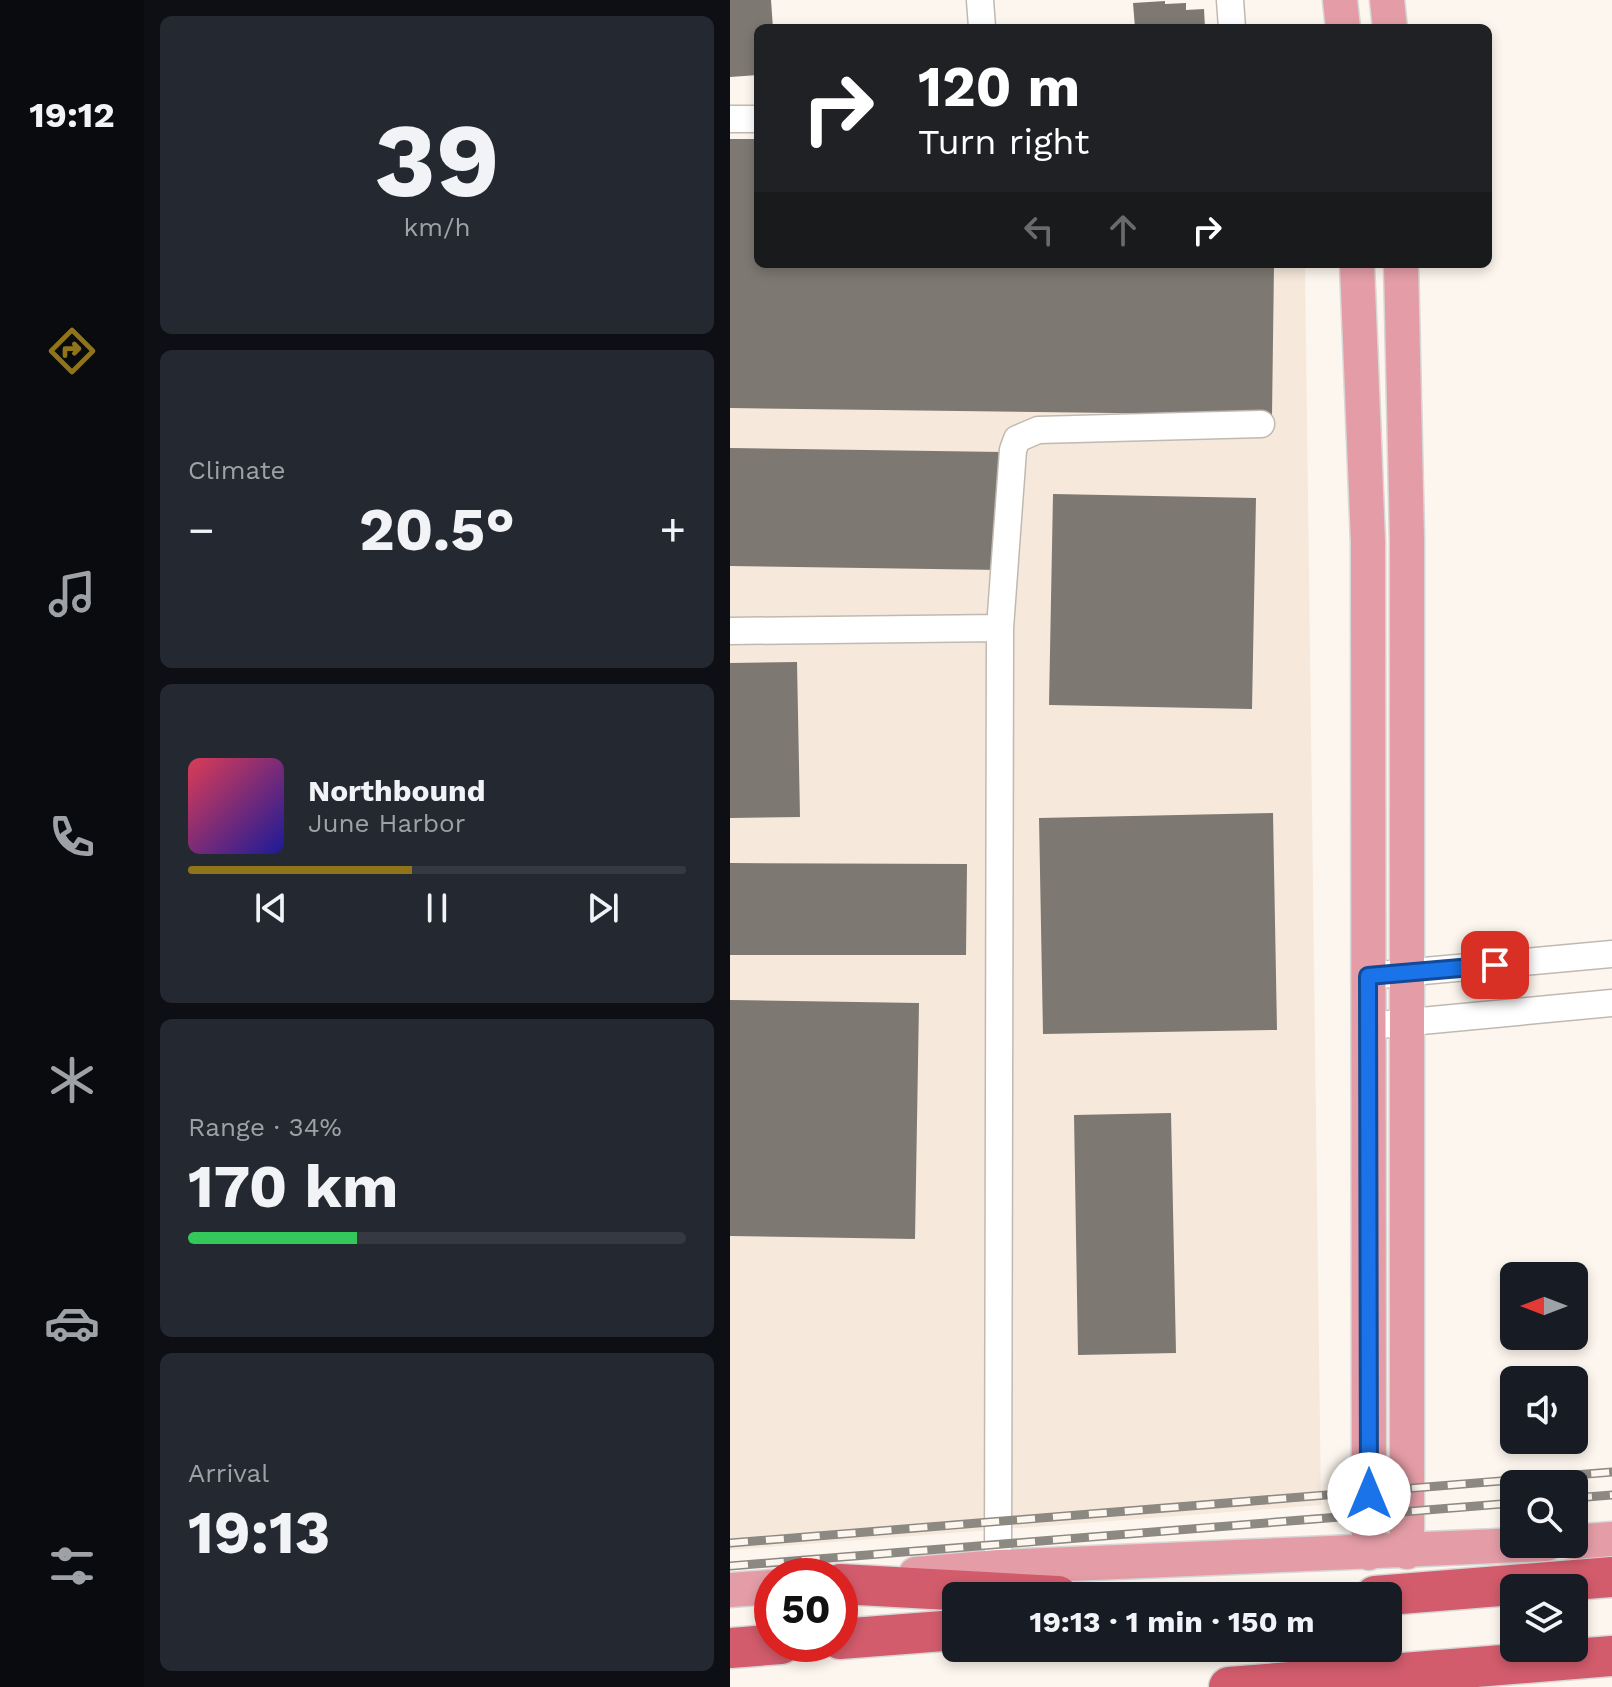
<!DOCTYPE html>
<html lang="en">
<head>
<meta charset="utf-8">
<style>
	:root { --surface:#171b24; --page:#242831; --text:#f1f3f6; --muted:#9ea1a6; --line:#363941; --accent:#8f7419 }
	body { margin:0; font-family:"Work Sans",sans-serif; background:var(--page); color:var(--text); height:100vh; display:flex; flex-direction:column; font-size:30px; white-space:nowrap }
	* { box-sizing:border-box; margin:0 }
	p { font-size:26px; color:var(--muted) }
	.icon { flex:none; width:44px; height:44px; fill:none; stroke:currentColor; stroke-width:2; stroke-linecap:round; stroke-linejoin:round }
	.map { position:relative; flex:1; overflow:hidden }
	.panel { display:flex; flex-direction:column; gap:16px; padding:16px; background:#0d0f14; width:586px }
	.panel>* { flex:none }
	.top-card { position:absolute; left:24px; top:24px; width:738px; height:244px; border-radius:12px; box-shadow:0 4px 12px #0003; background:#202124; color:#fff; overflow:hidden }
	.needle { width:52px; rotate:270deg }
	.controls { position:absolute; left:770px; top:1262px; display:grid; gap:16px }
	.controls a { display:grid; place-items:center; width:88px; height:88px; border-radius:12px; background:var(--surface); box-shadow:0 4px 12px #0003; font-size:40px }
	.speed { position:absolute; left:24px; top:1558px; display:flex; gap:16px; font-size:40px; font-weight:700; text-align:center }
	.speed>* { display:grid; place-content:center; width:104px; height:104px; border-radius:50%; background:var(--surface); box-shadow:0 4px 12px #0003; line-height:1 }
	.speed .limit { border:12px solid #d22; background:#fff; color:#111 }
	.pin { position:absolute; display:grid; place-items:center; width:68px; height:68px; color:#fff; margin:-34px; border-radius:16px; box-shadow:0 4px 12px #0006 }
	.me { position:absolute; width:88px; margin:-44px; rotate:0deg; stroke-linejoin:round; filter:drop-shadow(0 0 6px #0008) }
	.turn { display:flex; align-items:center; gap:28px; height:168px; padding:0 32px; font-size:36px }
	.turn .icon { width:104px; height:104px; stroke-width:2.5 }
	.turn b { display:block; font-size:56px; line-height:68px }
	.lanes { display:flex; align-items:center; height:76px; padding:0 32px; background:#0003; justify-content:center; gap:40px; direction:ltr }
	.lanes .off { opacity:.35 }
	.big { font-size:60px; font-weight:700; line-height:1.1 }
	.panel .widget { flex:1; display:flex; flex-direction:column; justify-content:center; gap:12px; min-width:0; padding:0 28px; border-radius:12px; background:var(--page) }
	.panel .dial { align-items:center; gap:0 }
	.dial b { font-size:104px; line-height:1 }
	.song { display:flex; align-items:center; gap:24px }
	.cover { width:96px; height:96px; border-radius:12px; background:linear-gradient(135deg,hsl(350 70% 55%),hsl(240 70% 35%)) }
	.played { height:8px; border-radius:4px; background:linear-gradient(90deg,var(--accent) 45%,var(--line) 45%) }
	.keys { display:flex; justify-content:space-around; direction:ltr }
	.heat { display:flex; justify-content:space-between; align-items:center; font-size:44px; direction:ltr }
	.charge { height:12px; border-radius:6px; background:linear-gradient(90deg,#34c759 34%,var(--line) 0) }
	.trip { position:absolute; left:212px; top:1582px; width:460px; height:80px; border-radius:12px; background:var(--surface); box-shadow:0 4px 12px #0003; font-weight:700; line-height:80px; text-align:center }
	main { display:flex; flex:1; min-height:0 }
	.tabs { display:flex; flex-direction:column; width:144px; justify-content:space-around; align-items:center; background:#090b0e; color:var(--muted) }
	.tabs .icon { width:56px; height:56px }
	.tabs .on { color:var(--accent) }
	.tabs b { font-size:36px; color:var(--text) }
	.map>svg:first-child { display:block }
	.built { fill:#f6e9db }
	.building { fill:#7d7871 }
	.lines { fill:none; stroke-linecap:round; stroke-linejoin:round }
	.minor-casing { stroke:#c0b9b2; stroke-width:29 }
	.major-casing { stroke:#d7d7d6; stroke-width:37 }
	.highway-casing { stroke:#d7d7d6; stroke-width:43 }
	.minor { stroke:#fff; stroke-width:26 }
	.major { stroke:#e49da7; stroke-width:34 }
	.highway { stroke:#d25c6c; stroke-width:40 }
	.rail-casing { stroke:#8c8882; stroke-width:9 }
	.rail { stroke:#fdf6ee; stroke-width:6; stroke-dasharray:18; stroke-linecap:butt }
	.route-casing { stroke:#114b97; stroke-width:20 }
	.route { stroke:#1a73e8; stroke-width:14 }
</style>
</head>
<body>
<main>
<nav class="tabs">
<b>19:12</b>
<svg class="icon on" aria-label="directions" viewBox="0 0 24 24"><path d="M12 3l9 9-9 9-9-9zM9 14v-3h6M13 9l2 2-2 2"/></svg>
<svg class="icon" aria-label="music" viewBox="0 0 24 24"><path d="M9 18V5l10-2v13"/><circle cx="6" cy="18" r="3"/><circle cx="16" cy="16" r="3"/></svg>
<svg class="icon" aria-label="phone" viewBox="0 0 24 24"><path d="M5 4h4l2 5-3 2q2 4 5 5l2-3 5 2v4C11 20 4 13 5 4z"/></svg>
<svg class="icon" aria-label="climate" viewBox="0 0 24 24"><path d="M12 3v18M4 7l16 10M4 17L20 7"/></svg>
<svg class="icon" aria-label="car" viewBox="0 0 24 24"><path d="M5 17H2v-5l4-1 3-4h7l3 4 3 1v5h-3M9 17h6M6 11h13"/><circle cx="7" cy="17" r="2"/><circle cx="17" cy="17" r="2"/></svg>
<svg class="icon" aria-label="filters" viewBox="0 0 24 24"><path d="M4 7h16M4 17h16"/><circle cx="9" cy="7" r="2"/><circle cx="15" cy="17" r="2"/></svg>
</nav>
<section class="panel">
<div class="widget dial"><b>39</b><p>km/h</p></div>
<div class="widget"><p>Climate</p>
<div class="heat"><a>−</a><b class="big">20.5°</b><a>+</a></div>
</div>
<div class="widget">
<div class="song"><i class="cover"></i><div><b>Northbound</b><p>June Harbor</p></div></div>
<div class="played"></div>
<div class="keys"><svg class="icon" aria-label="previous" viewBox="0 0 24 24"><path d="M18 5L8 12l10 7zM5 5v14"/></svg><svg class="icon" aria-label="pause" viewBox="0 0 24 24"><path d="M8 5v14M16 5v14"/></svg><svg class="icon" aria-label="next" viewBox="0 0 24 24"><path d="M6 5l10 7-10 7zM19 5v14"/></svg></div>
</div>
<div class="widget"><p>Range · 34%</p><b class="big">170 km</b><div class="charge"></div></div>
<div class="widget"><p>Arrival</p><b class="big">19:13</b></div>
</section>
<div class="map">
<svg width="882" height="1687" viewBox="0 0 882 1687">
	<rect width="100%" height="100%" fill="#fdf6ee"/>
	<!-- built -->
	<path class="built" d="M0,140L28,264H575L591,1505L0,1550Z"/>
	<!-- building -->
	<path class="building" d="M0,0H41L43,28H28V75L0,77Z
		M435,1V4L456,3V10L474,9L475,28H405L403,3Z
		M0,139H28V264H544L542,415L0,408Z
		M0,448L273,452L271,570L0,566Z
		M323,494L526,498L522,709L319,705Z
		M67,662L70,817L0,818V663Z
		M543,813L547,1030L313,1034L309,818Z
		M0,863L237,864L236,955H0Z
		M0,1000L189,1003L185,1239L0,1236Z
		M441,1113L446,1353L348,1355L344,1115Z"/>
	<g class="lines">
		<!-- minor casing -->
		<g class="minor-casing">
			<path id="minor" d="M250,0L252,27
				M500,0L502,28
				M0,119H28
				M0,631L270,628
				M638,976L882,954
				M638,1026L882,1003
				M268,1567L270,628L283,450L287,439L308,430L531,424"/>
		</g>
		<!-- major casing -->
		<g class="major-casing">
			<path id="major" d="M610,0L613,28
				M657,0L660,28
				M627,264L638,542L639,1553
				M671,264L677,538V1552
				M844,1542L882,1539
				M186,1574L268,1567L816,1544
				M0,1590L42,1587"/>
		</g>
		<!-- highway casing -->
		<g class="highway-casing">
			<path id="highway" d="M110,1584L328,1596
				M645,1596L882,1577
				M110,1639L226,1630
				M0,1648L51,1644
				M499,1687L882,1656"/>
		</g>
		<!-- minor -->
		<use href="#minor" class="minor"/>
		<!-- major -->
		<use href="#major" class="major"/>
		<!-- highway -->
		<use href="#highway" class="highway"/>
		<!-- rail casing -->
		<g class="rail-casing">
			<path id="rail" d="M844,1498L882,1495
				M0,1543L882,1472
				M0,1566L784,1503"/>
		</g>
		<!-- rail -->
		<use href="#rail" class="rail"/>
	</g>
	<g class="lines">
		<!-- route casing -->
		<g class="route-casing">
			<path id="route" d="M639,1494L638,976L765,965"/>
		</g>
		<!-- route -->
		<use href="#route" class="route"/>
	</g>
</svg>
<div class="controls">
<a><svg class="needle" viewBox="-14 -14 28 28"><path d="M0-13l5 13h-10z" fill="#e53935"/><path d="M0 13l5-13h-10z" fill="#9ea1a6"/></svg></a>
<a><svg class="icon" aria-label="sound" viewBox="0 0 24 24"><path d="M4 9h4l5-4v14l-5-4H4zM17 9q2 3 0 6"/></svg></a>
<a><svg class="icon" aria-label="search" viewBox="0 0 24 24"><circle cx="10" cy="10" r="6"/><path d="M15 15l6 6"/></svg></a>
<a><svg class="icon" aria-label="layers" viewBox="0 0 24 24"><path d="M12 4l9 5-9 5-9-5zM3 14l9 5 9-5"/></svg></a>
</div>
<div class="speed"><div class="limit">50</div></div>
<div class="pin" style="left:765px;top:965px;background:#d93025"><svg class="icon" aria-label="arrive" viewBox="0 0 24 24"><path d="M6 21V4h12l-3 4 3 4H6"/></svg></div>
<svg class="me" style="left:639px;top:1494px" viewBox="-20 -20 40 40"><circle r="19" fill="#fff"/><path d="M0-13L10 11 0 6-10 11z" fill="#1a73e8"/></svg>
<div class="trip">19:13 · 1 min · 150 m</div>
<div class="top-card">
<div class="turn"><svg class="icon" aria-label="right" viewBox="0 0 24 24"><path d="M7 20v-9h11M14 6l5 5-5 5"/></svg><div><b>120 m</b>Turn right</div></div>
<div class="lanes"><svg class="icon off" aria-label="left" viewBox="0 0 24 24"><path d="M17 20v-9H6M10 6l-5 5 5 5"/></svg><svg class="icon off" aria-label="ahead" viewBox="0 0 24 24"><path d="M12 20V5M6 11l6-6 6 6"/></svg><svg class="icon" aria-label="right" viewBox="0 0 24 24"><path d="M7 20v-9h11M14 6l5 5-5 5"/></svg></div>
</div>
</div>
</main>
</body>
</html>
